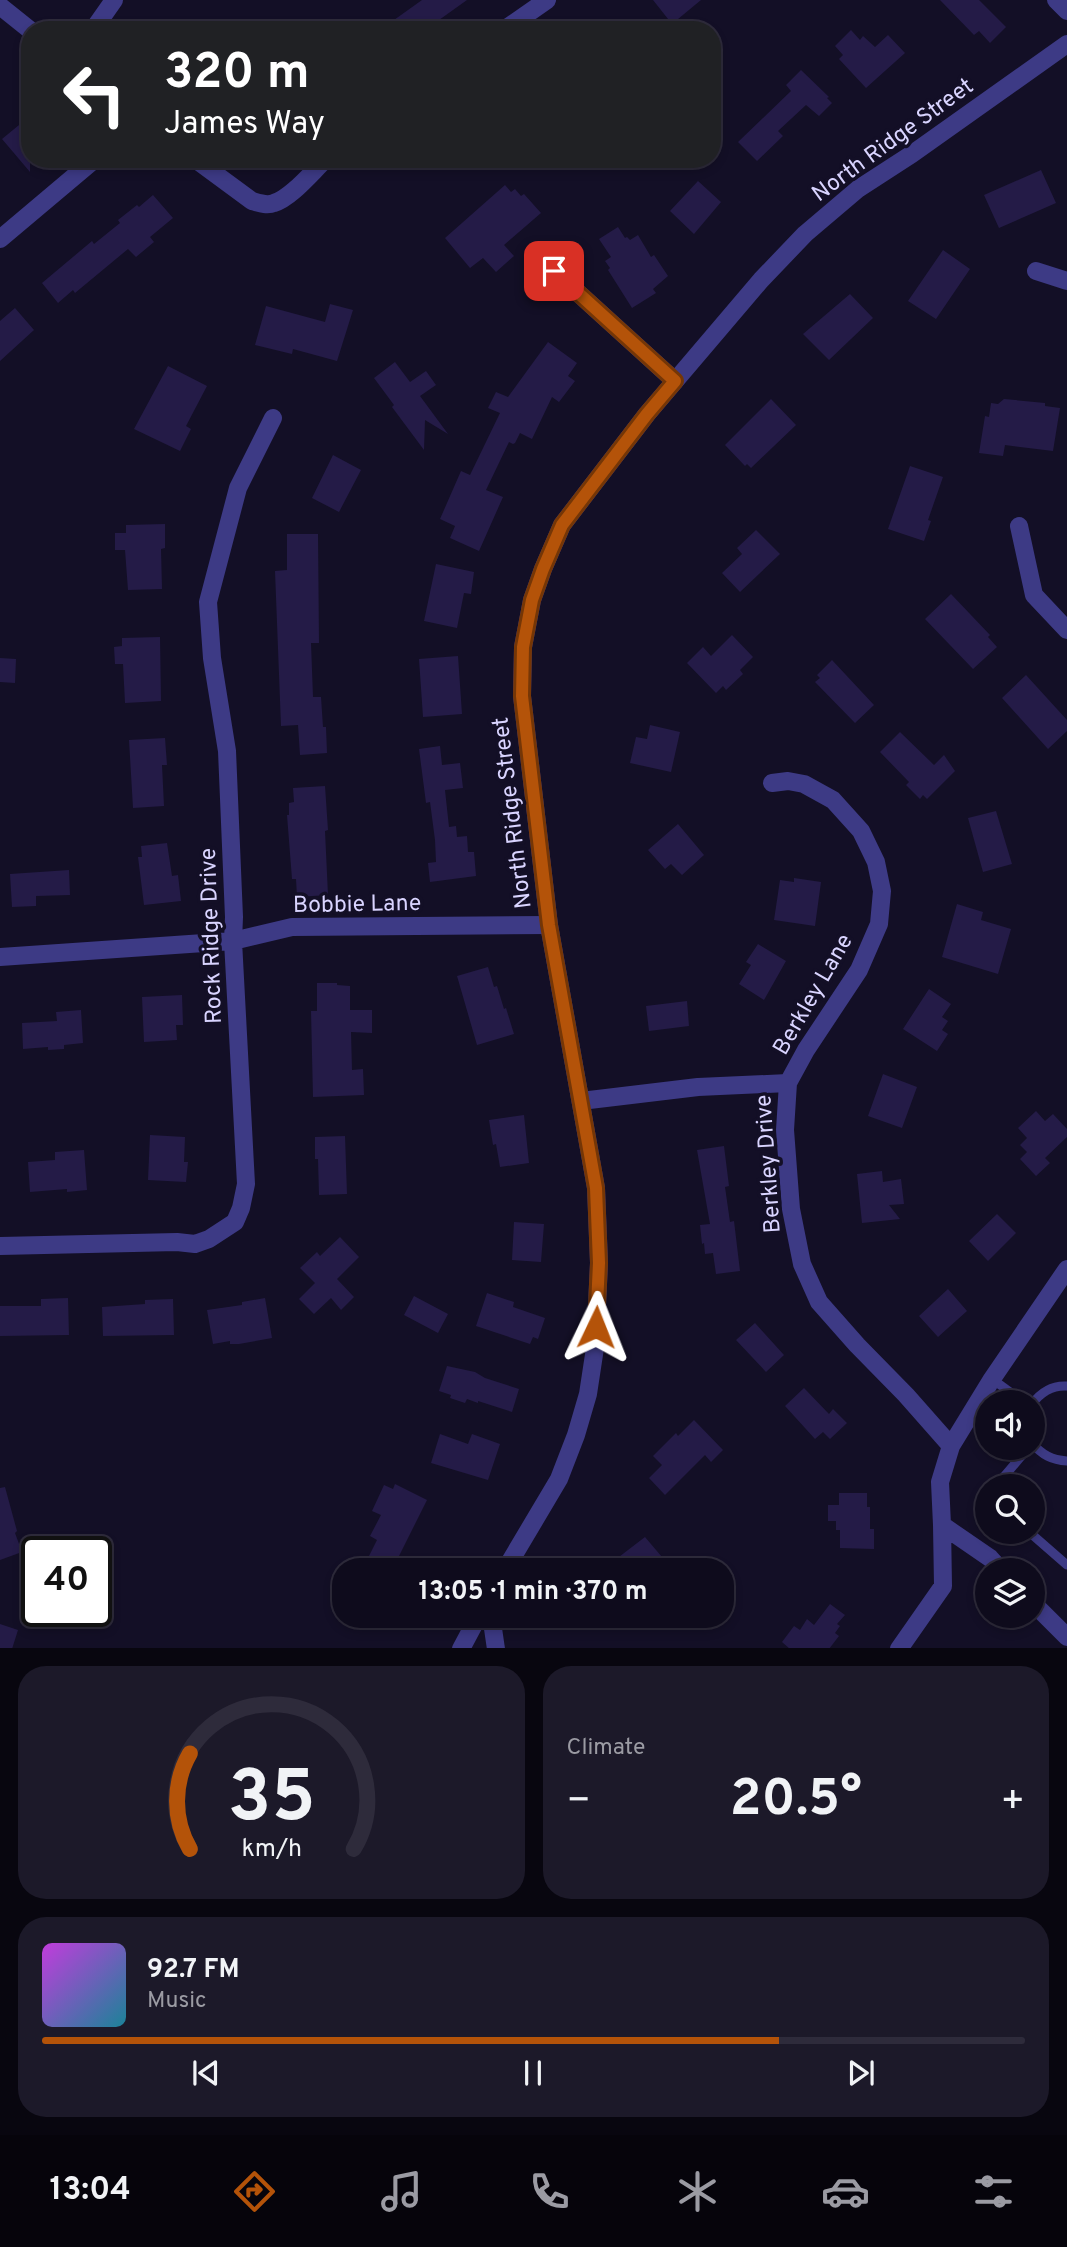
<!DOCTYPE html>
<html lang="en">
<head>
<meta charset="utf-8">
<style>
	:root { --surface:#0e0b1c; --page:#1c1929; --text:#f1f3f6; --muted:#9b9ba3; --line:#2e2b3b; --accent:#b45309 }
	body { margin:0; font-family:Overpass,sans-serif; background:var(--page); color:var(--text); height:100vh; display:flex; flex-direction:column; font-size:26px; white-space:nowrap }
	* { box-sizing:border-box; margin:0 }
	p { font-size:23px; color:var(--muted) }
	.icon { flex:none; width:38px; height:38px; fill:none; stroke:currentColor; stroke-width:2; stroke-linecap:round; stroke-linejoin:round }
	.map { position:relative; height:1648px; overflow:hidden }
	.side { display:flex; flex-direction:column; gap:18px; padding:18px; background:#08060f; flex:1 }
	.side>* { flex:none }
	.top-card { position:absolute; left:21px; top:21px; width:700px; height:147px; border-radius:28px; box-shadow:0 4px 10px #0003,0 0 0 2px var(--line); background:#202124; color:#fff; overflow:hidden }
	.fabs { position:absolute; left:975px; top:1390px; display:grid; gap:14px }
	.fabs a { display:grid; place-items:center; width:70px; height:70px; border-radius:50%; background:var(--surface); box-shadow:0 4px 10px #0003,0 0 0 2px var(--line); font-size:35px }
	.speed { position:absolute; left:21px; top:1536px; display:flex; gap:14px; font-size:35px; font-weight:700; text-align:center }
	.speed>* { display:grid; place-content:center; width:91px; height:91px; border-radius:50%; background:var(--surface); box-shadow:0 4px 10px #0003,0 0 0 2px var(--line); line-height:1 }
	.speed .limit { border:4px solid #111; border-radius:10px; background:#fff; color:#111 }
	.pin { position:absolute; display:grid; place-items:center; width:60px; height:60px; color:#fff; margin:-30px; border-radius:14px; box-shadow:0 4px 10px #0006 }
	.me { position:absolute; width:77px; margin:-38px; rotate:2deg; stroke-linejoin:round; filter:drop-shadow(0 0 5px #0008) }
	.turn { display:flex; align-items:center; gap:24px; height:147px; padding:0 28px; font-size:32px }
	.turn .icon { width:91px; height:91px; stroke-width:2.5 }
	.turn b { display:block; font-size:49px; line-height:60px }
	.big { font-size:52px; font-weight:700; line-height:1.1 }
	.side .card { flex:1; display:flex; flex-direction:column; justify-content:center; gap:10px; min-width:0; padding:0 24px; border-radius:28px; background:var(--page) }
	.side .dial { align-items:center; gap:0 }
	.dial svg { height:182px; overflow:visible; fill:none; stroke:var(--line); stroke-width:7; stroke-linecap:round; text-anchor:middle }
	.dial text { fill:var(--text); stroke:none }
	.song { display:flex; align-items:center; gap:21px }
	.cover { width:84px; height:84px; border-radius:10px; background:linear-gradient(135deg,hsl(290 70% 55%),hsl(190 70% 35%)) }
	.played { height:7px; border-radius:4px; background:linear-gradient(90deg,var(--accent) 75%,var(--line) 75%) }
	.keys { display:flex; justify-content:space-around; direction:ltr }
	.heat { display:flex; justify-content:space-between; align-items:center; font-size:38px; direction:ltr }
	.side .tiles { flex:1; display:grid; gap:18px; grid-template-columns:1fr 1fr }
	.card:last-child { grid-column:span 2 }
	.trip { position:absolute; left:332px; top:1558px; width:402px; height:70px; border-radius:28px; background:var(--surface); box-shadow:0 4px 10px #0003,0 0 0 2px var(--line); font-weight:700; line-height:70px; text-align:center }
	.dock { display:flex; height:112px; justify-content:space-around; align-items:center; background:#06040b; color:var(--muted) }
	.dock .icon { width:49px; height:49px }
	.dock .active { color:var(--accent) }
	.dock b { font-size:32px; color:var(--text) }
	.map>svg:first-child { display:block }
	.building { fill:#241b47 }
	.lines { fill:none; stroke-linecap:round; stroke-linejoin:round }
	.service { stroke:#3d3a85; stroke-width:9 }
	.minor { stroke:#3d3a85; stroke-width:18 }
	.tertiary { stroke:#3d3a85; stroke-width:18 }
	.route-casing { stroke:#753606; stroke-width:18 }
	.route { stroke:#b45309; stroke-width:12 }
	.labels { text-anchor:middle; stroke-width:7; stroke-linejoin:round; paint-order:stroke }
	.street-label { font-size:23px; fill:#d9d4ff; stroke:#130f26 }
</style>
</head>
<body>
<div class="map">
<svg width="1067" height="1649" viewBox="0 0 1067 1649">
	<rect width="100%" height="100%" fill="#130f26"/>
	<!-- building -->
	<path class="building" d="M422,0H467L425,30H380Z
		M653,0H701L672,24Z
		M940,0H979L1006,27L990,43L979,31L974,35Z
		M851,30L860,40L863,36L875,47L888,35L905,53L866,88L839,59L843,55L835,46Z
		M801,70L829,97L827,98L832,103L819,116L806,105L778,131L783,136L757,161L738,142L791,91L786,85Z
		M30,116V172L2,139Z
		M1041,170L1056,203L999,228L984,195Z
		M698,181L721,202L694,234L670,211Z
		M505,185L511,192L515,189L521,196L524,194L541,213L504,245L514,256L496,272L483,258L470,268L445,238Z
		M153,195L173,218L150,237L154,242L136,257L128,249L75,293L73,290L58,303L42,283L92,241L94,244L120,223L118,220L137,205L139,207Z
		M618,227L625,238L627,237L630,240L638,235L651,257L654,255L668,276L653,289L656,293L632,308L608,270L610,268L605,261L611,257L599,239Z
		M943,250L970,269L936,319L908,301Z
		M850,294L873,318L829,360L803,334Z
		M330,304L353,310L337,361L293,349L292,354L255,345L266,306L325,322Z
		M15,308L34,330L0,361V321Z
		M548,342L577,363L568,376L575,381L559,402L552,397L532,439L520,433L515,443L513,444L509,442L486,490L503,497L479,551L450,538L455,526L440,519L461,471L470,475L500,413L488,408L496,392L508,397Z
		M395,362L410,382L426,371L436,385L420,396L448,434L425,420L424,450L392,407L394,405L374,378Z
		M168,366L207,386L186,426L191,429L180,451L134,429Z
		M771,399L796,425L751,468L747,464L745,466L725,445Z
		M1004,399L1045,403V406L1060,408L1053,451L1005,445L1003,456L979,453L985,416L989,417L991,403L998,404Z
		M333,455L361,470L339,512L312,498Z
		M910,466L943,477L928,520L931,521L924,541L888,529Z
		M165,524V548L161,549L162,589L128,590L125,550H115V533H126V525Z
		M756,530L780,554L740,592L722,573L742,554L737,548Z
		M287,534H318L319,643H311L313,697H321L323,727H326L327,753L300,755L298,725L281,726L275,571L287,570Z
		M436,564L474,572L471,594L464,593L457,628L424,621Z
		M951,594L990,635L988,637L997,647L973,669L925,619Z
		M732,635L753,657L740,670L743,674L726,690L723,686L716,693L687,663L703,647L711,656Z
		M160,637L161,701L125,703L123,664H115L114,647L122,646V638Z
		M458,656L462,714L423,717L419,659Z
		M0,658L16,659L15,683L0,682Z
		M832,660L874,705L855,723L815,682L820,678L817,675Z
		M1026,675L1067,720V731L1048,749L1002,698Z
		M650,725L680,732L671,772L630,763L636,737L647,739Z
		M900,732L934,765L944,755L955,771L927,799L923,795L920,799L906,785L909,782L880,752Z
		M165,738L167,765H162L164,806L133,808L129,740Z
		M440,746L442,765L460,763L463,788L445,790L449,827L456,826L457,837L467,836L468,852H474L476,876L430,882L428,863L436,862L435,840L430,802L426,803L419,749Z
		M325,786L328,830L325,831L328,895L297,897L296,879H292L287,815H289V803L294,802L293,788Z
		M996,811L1012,864L983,872L968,818Z
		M678,824L704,855L682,875L671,864L665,869L648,850Z
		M167,843L172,876L178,875L181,901L144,905L138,857H142L141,846Z
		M69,870L70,895L36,896V906L12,907L10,874Z
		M794,878L821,882L815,926L774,920L780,880L794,882Z
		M957,904L983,912L981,920L1011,929L998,974L942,957Z
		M758,944L786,961L764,1000L739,984L751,965L746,962Z
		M488,967L494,987L497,986L504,1009L506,1008L514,1034L477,1045L457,976Z
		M317,983H337V985L350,986V1010H372V1033L351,1032L352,1070L363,1069L364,1095L313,1097L311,1011H317Z
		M929,989L951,1004L942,1017L948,1021L942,1030L948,1034L937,1051L903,1029Z
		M182,995L183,1025H176L177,1040L144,1042L142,997Z
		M687,1001L689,1026L649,1031L646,1006Z
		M81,1010L83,1043L64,1045V1049L48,1050V1047L23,1049L22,1023L57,1021L56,1012Z
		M883,1074L917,1087L902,1128L868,1116Z
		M1036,1111L1045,1121L1053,1114L1067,1129V1137L1045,1158L1050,1163L1036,1176L1020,1159L1027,1152L1020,1145L1027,1138L1018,1128Z
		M524,1115L529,1163L500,1167L496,1144L493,1145L489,1120Z
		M150,1135L185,1137L184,1162H188L186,1182L148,1180Z
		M345,1136L347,1194L319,1195L318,1159H315V1137Z
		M724,1146L729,1186L725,1187L730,1222L734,1221L740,1271L716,1274L713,1253L705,1254L704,1243L702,1244L700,1225L710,1224L697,1150Z
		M84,1150L87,1190L67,1192V1189L30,1192L28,1162L55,1160V1152Z
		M882,1171L883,1182L901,1179L904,1204L889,1205L900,1219L862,1223L857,1174Z
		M997,1214L1016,1233L988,1261L969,1241Z
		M514,1222L544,1224L541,1262L512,1260Z
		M340,1237L359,1257L337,1279L354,1297L341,1310L331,1298L314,1314L299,1299L315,1283L300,1268L317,1252L320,1256Z
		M948,1289L967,1311L938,1337L919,1316Z
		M487,1293L514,1302L513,1307L545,1318L538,1339L533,1337L530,1344L476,1326Z
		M414,1296L448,1314L438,1333L404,1315Z
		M68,1298L69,1335L0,1336V1306H41V1299Z
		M265,1298L272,1338L239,1344H230V1341L213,1344L207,1310L242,1305V1302Z
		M173,1299L174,1335L103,1336L102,1307L145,1304V1300Z
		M755,1323L784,1355L766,1372L736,1340Z
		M447,1366L475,1372L485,1378L519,1389L512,1412L478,1401V1403L467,1399L465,1403L450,1398L451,1395L439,1391Z
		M804,1388L829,1414L833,1409L847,1423L830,1439L823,1432L815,1439L785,1406Z
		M694,1420L723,1450L711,1462L705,1455L665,1495L649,1478L662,1465L653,1456L676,1433L678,1436Z
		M440,1434L468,1444L472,1434L500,1444L488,1480L431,1463Z
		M395,1484L427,1500L392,1570L368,1558L377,1540L370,1536L381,1515L372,1511L384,1485L393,1489Z
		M5,1487L17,1531L15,1533L22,1552L0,1560V1488Z
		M839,1493H867V1507H870V1529H874V1549L840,1548V1530H836V1521H828V1505H839Z
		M645,1537L673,1570H602L628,1550Z
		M830,1604L845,1615L837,1624L840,1626L835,1633L839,1636L829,1649H790L782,1642L794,1626L800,1630L807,1619L814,1625Z
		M0,1624L18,1630L12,1649H0Z"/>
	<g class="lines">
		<!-- service -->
		<path class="service" d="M992,1379L1024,1402
			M1032,1404C1041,1392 1052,1385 1067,1386
			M1032,1443C1042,1455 1052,1460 1067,1461
			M1000,1486L1002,1479L1029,1447
			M1028,1531L1067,1565"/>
		<!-- minor -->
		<path class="minor" d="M1056,0L1067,11
			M0,6L30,30
			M93,30L114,0
			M504,30L547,0
			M195,159L252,201C259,203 267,206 274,203C291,198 312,172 326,159
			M0,239L95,159
			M554,271L675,381
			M1036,271L1067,281
			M1019,526L1034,595L1067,630
			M772,783L788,781L804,784L833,800L861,831L876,862L882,891L879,924L859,970L806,1050L788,1083L785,1130L791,1209L802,1264L819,1302L857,1345L906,1395L951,1446L940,1482L942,1525L990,1558L1001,1570
			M0,957L233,941L292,927L549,925
			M581,1101L698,1087L788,1083
			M0,1246L177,1242L195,1244L209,1239L235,1222L241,1208L246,1184L233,941L234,917L227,751L212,658L208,602L238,488L273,418
			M951,1446L992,1379L1067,1269
			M1032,1602L1067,1637
			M491,1615L496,1649
			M899,1649L943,1586L942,1525"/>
		<!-- tertiary -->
		<path class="tertiary" d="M505,1570L559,1479L576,1435L588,1394L595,1348L599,1263L596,1188L549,925L522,696L523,647L532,600L543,569L562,525L647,414L761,280L805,234L858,189L912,154L1067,44
			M461,1649L479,1615"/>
	</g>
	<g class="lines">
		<!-- route casing -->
		<g class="route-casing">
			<path id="route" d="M554,271L675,381L647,414L562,525L543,569L532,600L523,647L522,696L549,925L596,1188L599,1263L596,1327"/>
		</g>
		<!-- route -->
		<use href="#route" class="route"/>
	</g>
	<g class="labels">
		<!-- street labels -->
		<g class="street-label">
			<text transform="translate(892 139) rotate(-36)" y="8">North Ridge Street</text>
			<text transform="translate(511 813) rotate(-97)" y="8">North Ridge Street</text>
			<text transform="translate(357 903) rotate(-1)" y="8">Bobbie Lane</text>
			<text transform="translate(210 936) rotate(-92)" y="8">Rock Ridge Drive</text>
			<text transform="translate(812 994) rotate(-60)" y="8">Berkley Lane</text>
			<text transform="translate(767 1164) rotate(-94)" y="8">Berkley Drive</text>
		</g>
	</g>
</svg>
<div class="fabs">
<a><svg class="icon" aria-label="sound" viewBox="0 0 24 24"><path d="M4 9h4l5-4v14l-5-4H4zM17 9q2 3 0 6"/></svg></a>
<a><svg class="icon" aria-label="search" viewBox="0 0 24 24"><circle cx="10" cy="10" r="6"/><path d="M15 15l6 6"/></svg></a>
<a><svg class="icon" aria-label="layers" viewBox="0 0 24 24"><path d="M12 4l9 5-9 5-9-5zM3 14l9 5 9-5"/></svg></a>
</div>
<div class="speed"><div class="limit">40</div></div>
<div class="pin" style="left:554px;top:271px;background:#d93025"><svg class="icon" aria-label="arrive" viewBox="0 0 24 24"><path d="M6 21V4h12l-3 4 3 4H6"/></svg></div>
<svg class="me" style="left:596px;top:1327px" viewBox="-20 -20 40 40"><path d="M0-17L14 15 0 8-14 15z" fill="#b45309" stroke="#fff" stroke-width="4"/></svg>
<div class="trip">13:05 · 1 min · 370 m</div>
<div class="top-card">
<div class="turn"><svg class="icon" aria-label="left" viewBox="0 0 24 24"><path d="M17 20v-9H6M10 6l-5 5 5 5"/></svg><div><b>320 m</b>James Way</div></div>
</div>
</div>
<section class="side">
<div class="tiles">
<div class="card dial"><svg viewBox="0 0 100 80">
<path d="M14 69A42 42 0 1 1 86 69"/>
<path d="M14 69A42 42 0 0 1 14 27" stroke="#b45309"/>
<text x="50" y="56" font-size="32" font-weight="700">35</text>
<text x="50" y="72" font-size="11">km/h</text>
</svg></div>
<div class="card"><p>Climate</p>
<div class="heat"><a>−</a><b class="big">20.5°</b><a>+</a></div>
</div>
<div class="card">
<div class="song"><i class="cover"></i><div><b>92.7 FM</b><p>Music</p></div></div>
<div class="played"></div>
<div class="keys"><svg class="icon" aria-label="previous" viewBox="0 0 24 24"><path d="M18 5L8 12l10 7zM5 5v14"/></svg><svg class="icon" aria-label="pause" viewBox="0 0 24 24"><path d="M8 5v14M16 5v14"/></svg><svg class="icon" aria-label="next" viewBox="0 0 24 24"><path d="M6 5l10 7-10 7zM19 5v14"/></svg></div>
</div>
</div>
</section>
<nav class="dock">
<b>13:04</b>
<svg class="icon active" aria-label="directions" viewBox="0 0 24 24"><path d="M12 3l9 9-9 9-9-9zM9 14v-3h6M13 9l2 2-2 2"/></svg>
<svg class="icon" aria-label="music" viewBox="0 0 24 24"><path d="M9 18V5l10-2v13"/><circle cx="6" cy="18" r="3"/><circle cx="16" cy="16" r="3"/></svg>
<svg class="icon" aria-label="phone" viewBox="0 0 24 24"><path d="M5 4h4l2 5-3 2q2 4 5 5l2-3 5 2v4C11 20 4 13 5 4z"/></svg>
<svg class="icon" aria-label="climate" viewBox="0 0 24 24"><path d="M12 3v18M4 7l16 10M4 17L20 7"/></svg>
<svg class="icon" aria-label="car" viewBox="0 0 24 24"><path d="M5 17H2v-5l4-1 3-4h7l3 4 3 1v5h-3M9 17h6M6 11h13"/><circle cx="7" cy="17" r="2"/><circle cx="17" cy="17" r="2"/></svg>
<svg class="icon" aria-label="filters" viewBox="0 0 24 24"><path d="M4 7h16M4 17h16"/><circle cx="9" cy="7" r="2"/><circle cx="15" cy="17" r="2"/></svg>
</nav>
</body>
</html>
